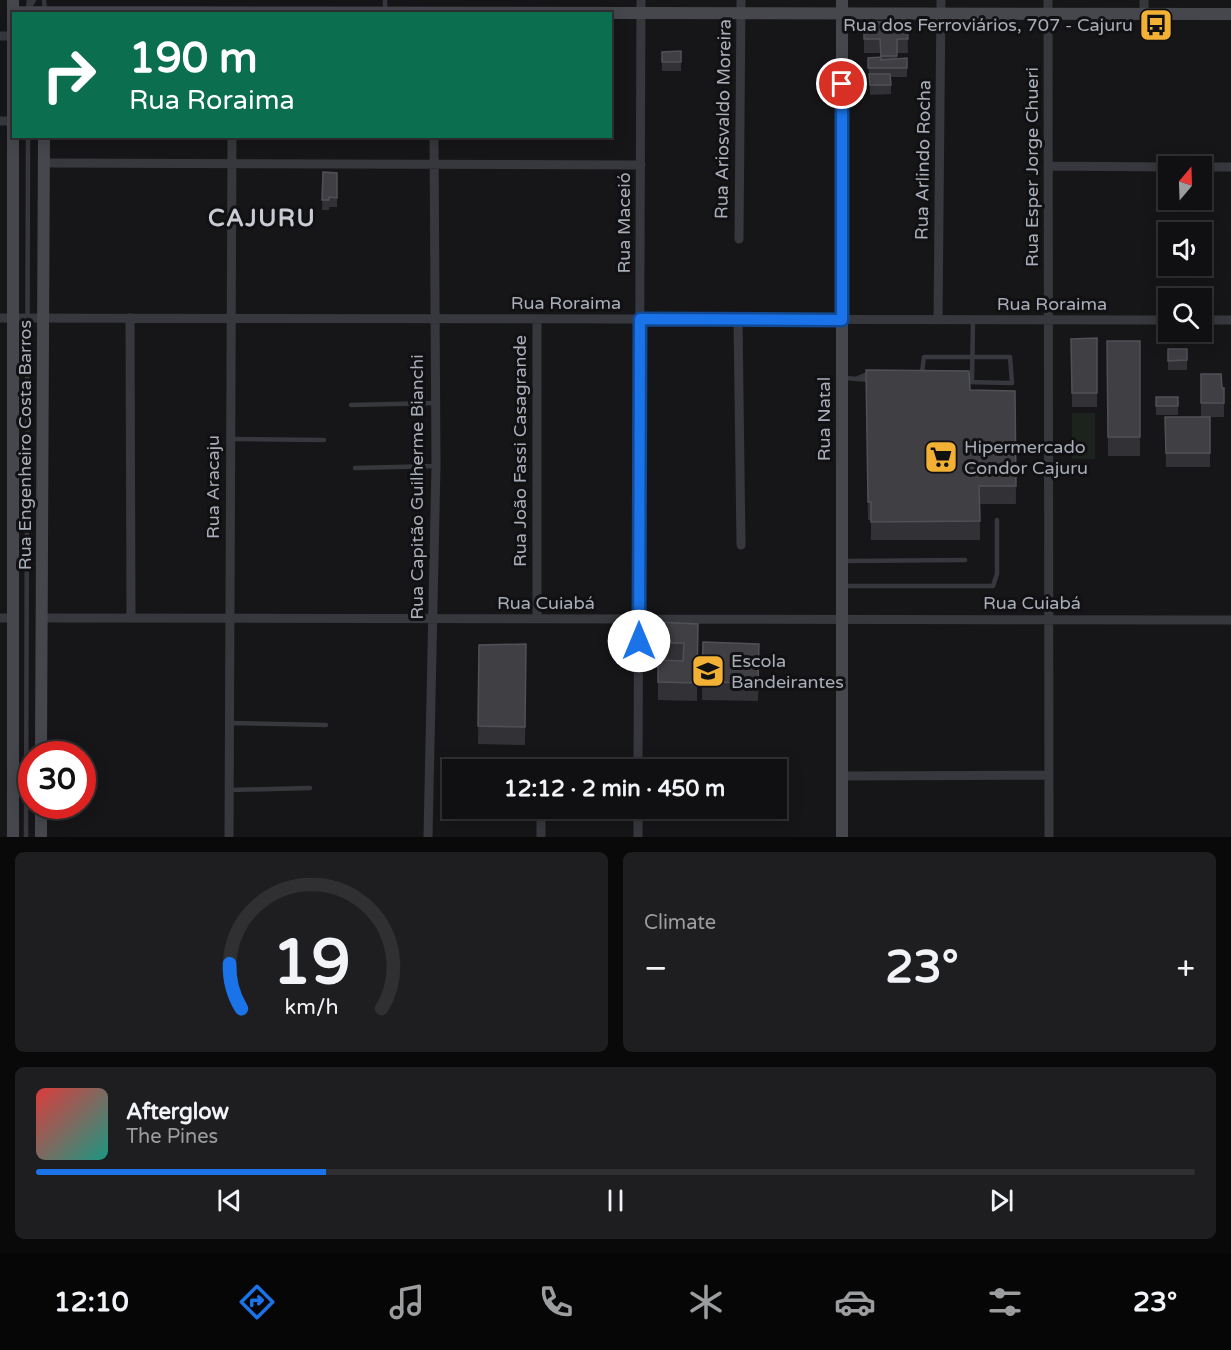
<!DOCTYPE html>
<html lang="en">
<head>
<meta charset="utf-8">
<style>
	:root { --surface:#101012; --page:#1e1e20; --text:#f1f3f6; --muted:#9c9d9f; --line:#303032; --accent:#1a73e8 }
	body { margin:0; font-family:"Varela Round",sans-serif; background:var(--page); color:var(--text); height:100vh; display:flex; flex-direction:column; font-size:22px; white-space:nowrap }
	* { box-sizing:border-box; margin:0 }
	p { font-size:20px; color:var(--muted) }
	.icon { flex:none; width:33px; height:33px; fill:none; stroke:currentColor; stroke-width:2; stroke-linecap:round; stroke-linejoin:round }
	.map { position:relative; height:837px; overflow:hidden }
	.drawer { display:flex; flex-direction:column; gap:15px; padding:15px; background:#09090a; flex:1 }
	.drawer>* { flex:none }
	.top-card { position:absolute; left:12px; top:12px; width:600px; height:126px; border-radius:0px; box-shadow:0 3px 15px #0003,0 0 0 2px var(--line); background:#0b6e4f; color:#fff; overflow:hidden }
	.needle { width:39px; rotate:19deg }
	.fabs { position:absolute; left:1158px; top:156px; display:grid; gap:12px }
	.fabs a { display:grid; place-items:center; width:54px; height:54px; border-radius:0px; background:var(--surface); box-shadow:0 3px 15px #0003,0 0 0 2px var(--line); font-size:30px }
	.speed { position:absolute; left:18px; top:741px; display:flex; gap:12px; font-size:30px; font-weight:700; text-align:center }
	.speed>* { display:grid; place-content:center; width:78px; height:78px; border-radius:50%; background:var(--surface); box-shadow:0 3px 15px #0003,0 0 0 2px var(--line); line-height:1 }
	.speed .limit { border:9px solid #d22; background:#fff; color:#111 }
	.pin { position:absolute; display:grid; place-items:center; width:51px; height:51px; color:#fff; margin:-26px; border:3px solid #fff; border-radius:50%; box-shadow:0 2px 6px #0007 }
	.me { position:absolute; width:66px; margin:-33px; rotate:0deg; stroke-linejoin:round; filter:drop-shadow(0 0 4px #0008) }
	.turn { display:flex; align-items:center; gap:21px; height:126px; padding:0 18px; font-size:27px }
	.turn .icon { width:78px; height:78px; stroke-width:2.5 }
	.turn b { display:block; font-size:42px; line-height:51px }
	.big { font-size:45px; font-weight:700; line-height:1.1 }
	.drawer .tile { flex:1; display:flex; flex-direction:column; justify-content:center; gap:9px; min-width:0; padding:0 21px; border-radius:9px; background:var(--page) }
	.drawer .dial { align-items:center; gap:0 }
	.dial svg { height:156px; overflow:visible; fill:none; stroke:var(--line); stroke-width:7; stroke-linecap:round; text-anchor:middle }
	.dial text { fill:var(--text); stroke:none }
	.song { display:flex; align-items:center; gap:18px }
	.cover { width:72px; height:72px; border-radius:9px; background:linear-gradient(135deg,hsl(0 70% 55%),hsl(170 70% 35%)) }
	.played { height:6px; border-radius:3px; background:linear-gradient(90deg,var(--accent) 25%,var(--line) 25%) }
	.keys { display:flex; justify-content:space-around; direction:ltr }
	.heat { display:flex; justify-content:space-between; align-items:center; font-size:33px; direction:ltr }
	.drawer .tiles { flex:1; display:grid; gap:15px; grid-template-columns:1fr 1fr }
	.tile:last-child { grid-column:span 2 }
	.trip { position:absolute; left:442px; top:759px; width:345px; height:60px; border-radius:0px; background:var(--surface); box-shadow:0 3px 15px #0003,0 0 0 2px var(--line); font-weight:700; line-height:60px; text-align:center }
	.menu { display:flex; height:96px; justify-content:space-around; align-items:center; background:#060607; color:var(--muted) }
	.menu .icon { width:42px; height:42px }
	.menu .current { color:var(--accent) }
	.menu b { font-size:27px; color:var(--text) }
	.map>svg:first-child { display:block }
	.green { fill:#1c231d }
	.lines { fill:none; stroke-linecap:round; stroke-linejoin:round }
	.lane { stroke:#37383d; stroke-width:4.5 }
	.street { stroke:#37383d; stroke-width:9 }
	.secondary { stroke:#45474d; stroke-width:12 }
	.wall { fill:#323236 }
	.building { fill:#3f3f44; stroke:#4f5156; stroke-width:1.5 }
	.route-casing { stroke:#114b97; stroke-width:15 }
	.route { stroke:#1a73e8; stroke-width:10 }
	.labels { text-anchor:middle; stroke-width:6; stroke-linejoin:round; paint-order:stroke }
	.poi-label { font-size:18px; fill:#a8adb8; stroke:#111113; text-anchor:start }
	.street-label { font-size:18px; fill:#a8adb8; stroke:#111113 }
	.district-label { font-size:24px; font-weight:bold; letter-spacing:1.5px; fill:#c9ccd4; stroke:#111113 }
</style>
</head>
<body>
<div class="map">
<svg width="1231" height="837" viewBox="0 0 1231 837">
	<rect width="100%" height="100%" fill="#161618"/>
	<!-- green -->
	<path class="green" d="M1072,413H1095V459H1072Z"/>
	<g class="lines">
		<!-- lane -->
		<path class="lane" d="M44,0L45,12
			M385,0V12
			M29,9L34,0
			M28,11L29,0
			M920,372H922L924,357H1010L1012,383L964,382
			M844,378L872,380
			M858,378L870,373
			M972,382L973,320
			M351,405L435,403
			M230,439L324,440
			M355,468L436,466
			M844,561L965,560
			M844,586H993L997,574V520
			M229,723L326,725
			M230,790L310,788
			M26,837L28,136"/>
		<!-- street -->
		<path class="street" d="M1048,0L1049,837
			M1144,14V0
			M0,36H13
			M0,121H13
			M44,163L641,165
			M1048,166L1168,167
			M1202,167H1231
			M739,239L741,0
			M0,318L1168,320
			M130,318L131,618
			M738,319L741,545
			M938,320L941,0
			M1202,320H1231
			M0,618H13
			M42,618L1231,620
			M537,619V319
			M638,770L641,0
			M842,776L1049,775
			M541,808V837
			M229,837L232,136
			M428,837L436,466L434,136
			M638,837V808"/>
		<!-- secondary -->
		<path class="secondary" d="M842,0V837
			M13,12L1231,14
			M41,754L44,136
			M13,837V0
			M41,837V806"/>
	</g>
	<!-- wall -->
	<path class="wall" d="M864,22H907L908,53H897V59L907,58V77H891V94L870,95L868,58L880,57V53H864Z
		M681,51V71H662V52Z
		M323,172L337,173V207H329V210H322Z
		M1097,338V407H1072L1071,339Z
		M1107,341H1140V456H1108Z
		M1168,349H1187V370H1168Z
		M866,370L970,390L1015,391L1016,504H980V540H871V520H868Z
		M1201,374L1222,388H1224V417H1201Z
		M1156,397H1178V415H1156Z
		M1165,417H1210V467H1166Z
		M658,622L698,624L697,701L658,700Z
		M703,642L759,662L758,701L702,700Z
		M526,644L525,745L478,744L479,645Z"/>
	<!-- building -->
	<path class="building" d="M864,22H907L908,39H897V56H881L880,39H864Z
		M681,51V62H662V52Z
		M881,57V60L907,58V68H868V58Z
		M869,74H890L891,85H870Z
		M323,172L337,173V198L329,197V200H322Z
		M1097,338V393H1072L1071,339Z
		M1107,341H1140V437H1108Z
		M1168,349H1187V360L1168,361Z
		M866,370L969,371L970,390L1015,391L1016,486H979L980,521L871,522V502H868Z
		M1201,374H1221L1222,388H1224V403H1201Z
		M1156,397H1178V406H1156Z
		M1165,417H1210V453H1166Z
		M658,622L698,624L697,683L658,682V660L683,661L684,643H658Z
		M703,642L759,644L758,683L702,682Z
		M526,644L525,727L478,726L479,645Z"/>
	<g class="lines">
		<!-- route casing -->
		<g class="route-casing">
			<path id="route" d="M639,641L640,319L842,320V84"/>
		</g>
		<!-- route -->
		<use href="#route" class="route"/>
	</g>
	<!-- icons -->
	<defs>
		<g id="bus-square" transform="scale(1.725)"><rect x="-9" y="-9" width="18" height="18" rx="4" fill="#f2b134" stroke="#111113"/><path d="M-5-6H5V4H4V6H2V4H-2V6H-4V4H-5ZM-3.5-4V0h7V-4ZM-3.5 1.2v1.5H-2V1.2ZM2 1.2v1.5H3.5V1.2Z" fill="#111"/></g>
		<g id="supermarket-square" transform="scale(1.725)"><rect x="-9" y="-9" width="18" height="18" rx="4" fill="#f2b134" stroke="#111113"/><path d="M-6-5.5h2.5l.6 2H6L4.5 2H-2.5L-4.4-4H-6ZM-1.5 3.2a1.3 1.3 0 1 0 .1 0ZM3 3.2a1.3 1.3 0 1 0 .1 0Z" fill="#111"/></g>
		<g id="school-square" transform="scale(1.725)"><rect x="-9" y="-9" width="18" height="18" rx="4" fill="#f2b134" stroke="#111113"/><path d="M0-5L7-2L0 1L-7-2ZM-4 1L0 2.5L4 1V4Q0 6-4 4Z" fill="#111"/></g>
	</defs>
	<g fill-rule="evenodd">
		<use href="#bus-square" x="1156" y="25"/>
		<use href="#supermarket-square" x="941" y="457"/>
		<use href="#school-square" x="708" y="671"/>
	</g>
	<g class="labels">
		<!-- poi labels -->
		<g class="poi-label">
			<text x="1133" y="31" text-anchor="end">Rua dos Ferroviários, 707 - Cajuru</text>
			<text x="964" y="453">Hipermercado<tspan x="964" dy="21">Condor Cajuru</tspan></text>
			<text x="731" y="667">Escola<tspan x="731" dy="21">Bandeirantes</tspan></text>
		</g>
		<!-- street labels -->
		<g class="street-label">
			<text transform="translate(723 119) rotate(-89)" y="6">Rua Ariosvaldo Moreira</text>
			<text transform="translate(923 160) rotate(-89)" y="6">Rua Arlindo Rocha</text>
			<text transform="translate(1032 167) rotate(-90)" y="6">Rua Esper Jorge Chueri</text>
			<text transform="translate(624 223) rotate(-90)" y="6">Rua Maceió</text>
			<text x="566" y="309">Rua Roraima</text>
			<text x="1052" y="310">Rua Roraima</text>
			<text transform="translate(824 419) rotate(-90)" y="6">Rua Natal</text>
			<text transform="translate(25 445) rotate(-90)" y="6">Rua Engenheiro Costa Barros</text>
			<text transform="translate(520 451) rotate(-90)" y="6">Rua João Fassi Casagrande</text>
			<text transform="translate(213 487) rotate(-90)" y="6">Rua Aracaju</text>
			<text transform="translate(417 487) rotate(-90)" y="6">Rua Capitão Guilherme Bianchi</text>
			<text x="546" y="609">Rua Cuiabá</text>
			<text x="1032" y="609">Rua Cuiabá</text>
		</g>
		<!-- district labels -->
		<g class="district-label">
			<text x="262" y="226">CAJURU</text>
		</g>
	</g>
</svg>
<div class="fabs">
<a><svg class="needle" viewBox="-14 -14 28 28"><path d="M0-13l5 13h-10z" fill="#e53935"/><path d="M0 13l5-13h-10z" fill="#9c9d9f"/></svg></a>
<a><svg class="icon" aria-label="sound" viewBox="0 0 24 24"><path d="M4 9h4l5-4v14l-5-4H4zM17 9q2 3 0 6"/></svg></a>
<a><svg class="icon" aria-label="search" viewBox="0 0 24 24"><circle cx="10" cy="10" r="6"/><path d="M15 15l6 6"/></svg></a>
</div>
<div class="speed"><div class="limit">30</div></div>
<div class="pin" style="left:842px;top:84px;background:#d93025"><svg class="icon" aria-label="arrive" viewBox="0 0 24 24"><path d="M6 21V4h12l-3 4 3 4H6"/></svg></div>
<svg class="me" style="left:639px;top:641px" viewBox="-20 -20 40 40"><circle r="19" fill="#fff"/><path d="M0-13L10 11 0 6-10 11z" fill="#1a73e8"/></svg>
<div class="trip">12:12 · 2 min · 450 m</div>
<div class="top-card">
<div class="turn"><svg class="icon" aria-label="right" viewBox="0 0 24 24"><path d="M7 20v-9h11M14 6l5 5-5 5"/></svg><div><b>190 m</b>Rua Roraima</div></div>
</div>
</div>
<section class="drawer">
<div class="tiles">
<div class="tile dial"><svg viewBox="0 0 100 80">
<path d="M14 69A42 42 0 1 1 86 69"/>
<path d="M14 69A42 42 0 0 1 8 46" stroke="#1a73e8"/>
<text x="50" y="56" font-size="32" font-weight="700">19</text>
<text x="50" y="72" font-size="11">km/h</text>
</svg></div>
<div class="tile"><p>Climate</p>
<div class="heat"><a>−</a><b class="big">23°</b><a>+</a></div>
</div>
<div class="tile">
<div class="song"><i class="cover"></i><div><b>Afterglow</b><p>The Pines</p></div></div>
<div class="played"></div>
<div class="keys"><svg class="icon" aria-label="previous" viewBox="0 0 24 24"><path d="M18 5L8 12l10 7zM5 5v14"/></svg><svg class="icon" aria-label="pause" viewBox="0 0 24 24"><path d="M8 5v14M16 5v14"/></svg><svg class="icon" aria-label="next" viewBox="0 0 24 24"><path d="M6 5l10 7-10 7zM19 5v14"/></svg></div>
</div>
</div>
</section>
<nav class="menu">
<b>12:10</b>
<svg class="icon current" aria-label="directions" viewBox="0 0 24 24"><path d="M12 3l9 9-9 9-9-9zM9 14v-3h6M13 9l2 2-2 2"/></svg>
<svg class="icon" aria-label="music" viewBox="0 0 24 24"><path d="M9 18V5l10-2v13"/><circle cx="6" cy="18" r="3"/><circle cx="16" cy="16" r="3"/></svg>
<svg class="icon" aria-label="phone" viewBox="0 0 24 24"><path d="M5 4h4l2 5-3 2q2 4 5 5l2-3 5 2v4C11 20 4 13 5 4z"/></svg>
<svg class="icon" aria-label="climate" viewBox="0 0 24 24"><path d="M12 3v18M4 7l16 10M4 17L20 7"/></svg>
<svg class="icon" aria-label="car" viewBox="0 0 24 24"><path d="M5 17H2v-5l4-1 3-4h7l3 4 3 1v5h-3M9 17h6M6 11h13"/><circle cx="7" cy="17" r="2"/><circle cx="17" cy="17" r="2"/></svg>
<svg class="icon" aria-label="filters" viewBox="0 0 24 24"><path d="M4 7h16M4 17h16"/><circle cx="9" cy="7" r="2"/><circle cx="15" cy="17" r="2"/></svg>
<b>23°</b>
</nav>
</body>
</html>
